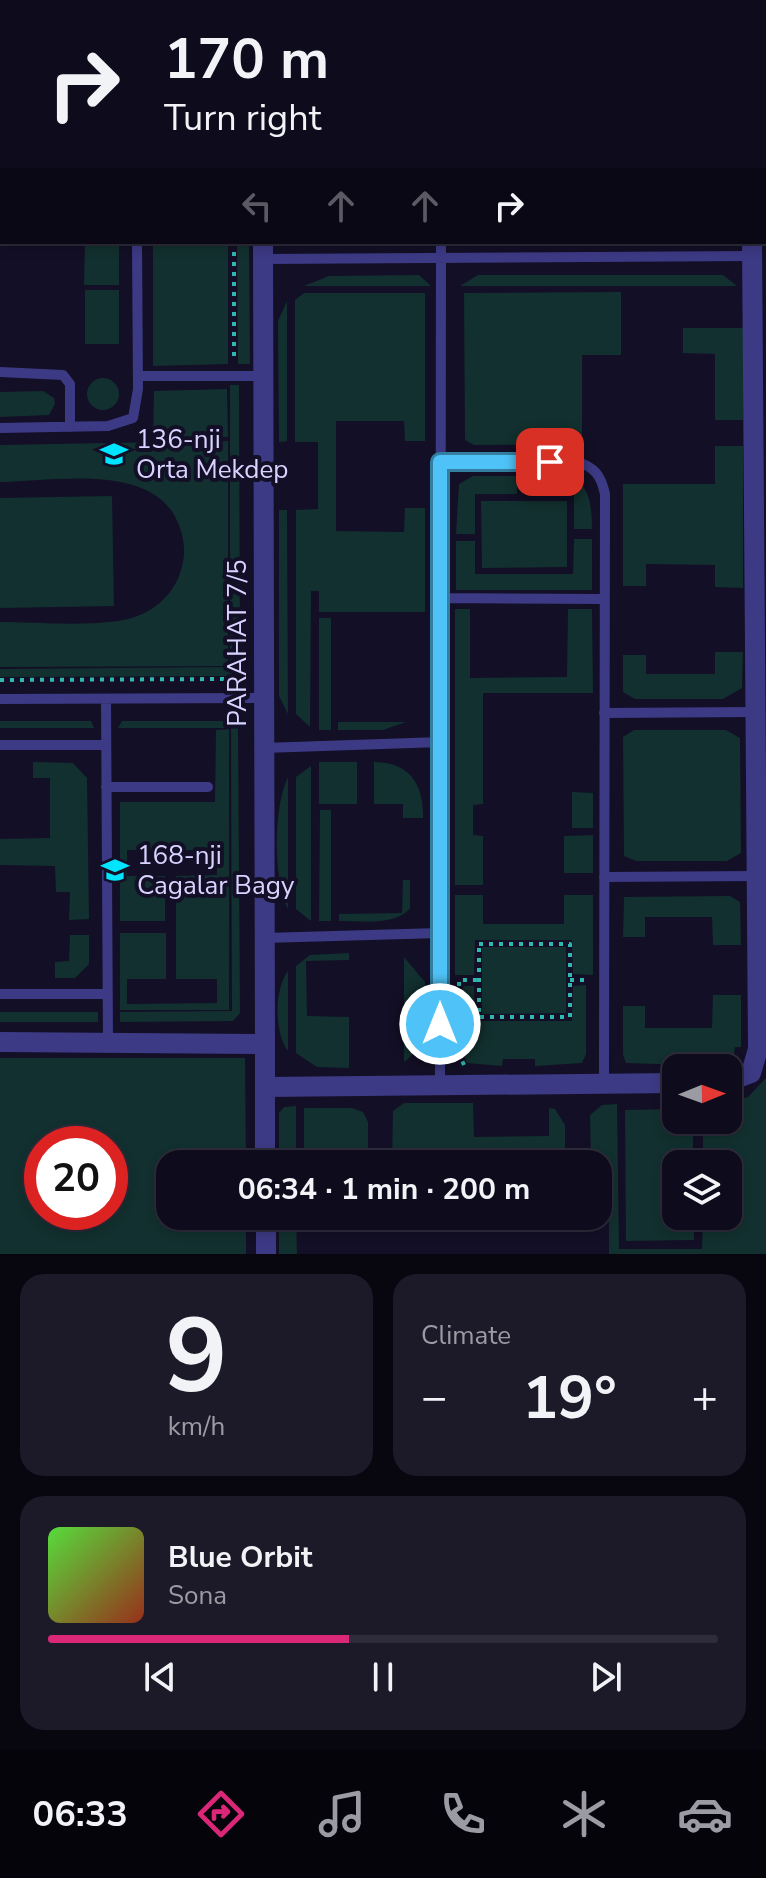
<!DOCTYPE html>
<html lang="en">
<head>
<meta charset="utf-8">
<style>
	:root { --surface:#0e0b1c; --page:#1c1929; --text:#f1f3f6; --muted:#9b9ba3; --line:#2e2b3b; --accent:#db2777 }
	body { margin:0; font-family:"Nunito Sans",sans-serif; background:var(--page); color:var(--text); height:100vh; display:flex; flex-direction:column; font-size:30px; white-space:nowrap }
	* { box-sizing:border-box; margin:0 }
	p { font-size:26px; color:var(--muted) }
	.icon { flex:none; width:44px; height:44px; fill:none; stroke:currentColor; stroke-width:2; stroke-linecap:round; stroke-linejoin:round }
	.map { position:relative; height:1254px; overflow:hidden }
	.sheet { display:flex; flex-direction:column; gap:20px; padding:20px; background:#08060f; flex:1 }
	.sheet>* { flex:none }
	.hud { position:absolute; left:0px; top:0px; width:766px; height:244px; box-shadow:0 4px 12px #0003,0 0 0 2px var(--line); background:#0e0b1c; color:var(--text); overflow:hidden }
	.needle { width:52px; rotate:89deg }
	.buttons { position:absolute; left:662px; top:1054px; display:grid; gap:16px }
	.buttons a { display:grid; place-items:center; width:80px; height:80px; border-radius:16px; background:var(--surface); box-shadow:0 4px 12px #0003,0 0 0 2px var(--line); font-size:40px }
	.speed { position:absolute; left:24px; top:1126px; display:flex; gap:16px; font-size:40px; font-weight:700; text-align:center }
	.speed>* { display:grid; place-content:center; width:104px; height:104px; border-radius:50%; background:var(--surface); box-shadow:0 4px 12px #0003,0 0 0 2px var(--line); line-height:1 }
	.speed .limit { border:12px solid #d22; background:#fff; color:#111 }
	.pin { position:absolute; display:grid; place-items:center; width:68px; height:68px; color:#fff; margin:-34px; border-radius:16px; box-shadow:0 4px 12px #0006 }
	.me { position:absolute; width:88px; margin:-44px; rotate:0deg; stroke-linejoin:round; filter:drop-shadow(0 0 6px #0008) }
	.turn { display:flex; align-items:center; gap:28px; height:168px; padding:0 32px; font-size:36px }
	.turn .icon { width:104px; height:104px; stroke-width:2.5 }
	.turn b { display:block; font-size:56px; line-height:68px }
	.lanes { display:flex; align-items:center; height:76px; padding:0 32px; background:#0003; justify-content:center; gap:40px; direction:ltr }
	.lanes .off { opacity:.35 }
	.big { font-size:60px; font-weight:700; line-height:1.1 }
	.sheet .tile { flex:1; display:flex; flex-direction:column; justify-content:center; gap:12px; min-width:0; padding:0 28px; border-radius:24px; background:var(--page) }
	.sheet .dial { align-items:center; gap:0 }
	.dial b { font-size:104px; line-height:1 }
	.song { display:flex; align-items:center; gap:24px }
	.cover { width:96px; height:96px; border-radius:12px; background:linear-gradient(135deg,hsl(110 70% 55%),hsl(10 70% 35%)) }
	.played { height:8px; border-radius:4px; background:linear-gradient(90deg,var(--accent) 45%,var(--line) 45%) }
	.keys { display:flex; justify-content:space-around; direction:ltr }
	.heat { display:flex; justify-content:space-between; align-items:center; font-size:44px; direction:ltr }
	.sheet .tiles { flex:1; display:grid; gap:20px; grid-template-columns:1fr 1fr }
	.tile:last-child { grid-column:span 2 }
	.trip { position:absolute; left:156px; top:1150px; width:456px; height:80px; border-radius:24px; background:var(--surface); box-shadow:0 4px 12px #0003,0 0 0 2px var(--line); font-weight:700; line-height:80px; text-align:center }
	.tabs { display:flex; height:128px; justify-content:space-around; align-items:center; background:#06040b; color:var(--muted) }
	.tabs .icon { width:56px; height:56px }
	.tabs .selected { color:var(--accent) }
	.tabs b { font-size:36px; color:var(--text) }
	.map>svg:first-child { display:block }
	.green { fill:#12302f; fill-rule:evenodd }
	.lines { fill:none; stroke-linecap:round; stroke-linejoin:round }
	.path { stroke:#2fb8b0; stroke-width:4; stroke-dasharray:4 6; stroke-linecap:butt }
	.service { stroke:#3d3a85; stroke-width:10 }
	.minor { stroke:#3d3a85; stroke-width:20 }
	.route-casing { stroke:#337fa1; stroke-width:20 }
	.route { stroke:#4fc3f7; stroke-width:14 }
	.labels { text-anchor:middle; stroke-width:8; stroke-linejoin:round; paint-order:stroke }
	.poi-label { font-size:26px; fill:#d9d4ff; stroke:#130f26; text-anchor:start }
	.street-label { font-size:26px; fill:#d9d4ff; stroke:#130f26 }
</style>
</head>
<body>
<div class="map">
<svg width="766" height="1254" viewBox="0 0 766 1254">
	<rect width="100%" height="100%" fill="#130f26"/>
	<!-- green -->
	<path class="green" d="M85,242H119V285H84Z
		M153,242H228V364L153,366Z
		M237,242H249L250,364H238Z
		M489,242H705L504,246Z
		M419,275L431,286H304L329,276Z
		M478,275H723L737,286H460Z
		M85,290H119V344H85Z
		M621,292V355H582V444L474,445L465,440L464,293Z
		M304,293H425V441H405L404,421H336V531L404,532L405,508H425V612H319V591H311L310,727L296,714V510L318,509V442H295V300Z
		M287,301V441L279,442L278,321Z
		M683,328H743V420H715V354L683,353Z
		M87 394a16 16 0 1 1 32 0a16 16 0 1 1-32 0Z
		M230,385H239L240,665L237,673L229,676L0,677V669L230,667Z
		M227,389L228,437L153,438L154,391Z
		M43,391L54,398L55,404L49,415L0,417V392Z
		M228,441V666L0,667V622C36,622 102,628 135,617C158,609 177,590 182,566C186,552 184,537 178,523C154,462 53,481 0,482V445L106,443L107,464L113,463V443Z
		M715,446H743V588L715,587V565L646,564V586H623V484H715Z
		M473,476H517V494H475V534H456L459,484Z
		M527,476C575,476 592,474 592,529H574V494H527Z
		M112,496L114,606L0,608V498Z
		M481,501H567V567L482,568Z
		M279,510H287L288,714L279,696Z
		M574,539H592V590H456V541H475V574H573Z
		M455,609H470V678L567,677L568,609H592L593,693H483V804L473,805V835L483,836V885H455Z
		M319,618H331V730H319Z
		M715,652H743L742,688L723,699H635L623,692V655H646V674H715Z
		M0,721H91L94,728H0Z
		M122,721H230L238,726L240,1013L233,1021L120,1022V1012L232,1011L231,728H118Z
		M338,722H406L383,730H338Z
		M229,729V1010H120V933H166V979H127V1004L217,1003V979H176V876L217,875V850H127V876H165V921H120V802H215L216,730Z
		M634,730H726L740,738L741,853L727,861H636L624,856L623,737Z
		M33,762L73,763L87,778L89,919L69,920L70,892H56L55,866L0,865V839L50,838V778H33Z
		M319,762H357V804H319Z
		M374,762C409,762 424,784 423,818H403V804H374Z
		M311,766V921L296,909V777Z
		M288,777V909C273,879 273,808 288,777Z
		M572,792L593,793V828H572Z
		M320,810H331V921H319Z
		M593,835V873H564V836Z
		M403,880H410V909C392,926 363,921 339,921V914L402,913Z
		M455,895H483V924H564V895H593V975L573,974L572,940H475L474,975H455Z
		M730,896L740,902L741,945H713L712,917H645V937H623L624,897Z
		M70,935H89V964L75,978H55V962L69,961Z
		M482,947H566V1013L482,1014Z
		M349,953V960L306,961L307,1016L349,1017V1068L317,1067L296,1053V966L310,955Z
		M404,957L425,982C425,1013 431,1042 404,1062Z
		M288,971V1051C274,1032 274,990 288,971Z
		M586,985V1054L582,1063L535,1066V1059H503L502,1066L467,1063L463,1054V986H474L475,1021H572L573,986Z
		M713,995H741V1047H735C734,1058 730,1064 719,1066L626,1063L623,1055V1006H645V1028H712Z
		M0,1012H98V1022H0Z
		M0,1058H245L246,1164H170V1216H246V1254H0ZM110,1144V1212H42V1144Z
		M766,1078V1254H609V1185L598,1180V1164H591L590,1115L602,1105L617,1104L619,1249H702L703,1216H728V1164H703V1120H728V1102L748,1097Z
		M404,1103H473L474,1137L549,1136V1108L555,1109L565,1125V1164H392L393,1111Z
		M296,1106V1164H279V1113L284,1107Z
		M352,1108L363,1112L368,1122V1164H304V1108Z
		M676,1109V1120H693V1164H676V1216H694V1240L626,1241L625,1110Z
		M279,1216H296L297,1254H279Z"/>
	<g class="lines">
		<!-- path -->
		<path class="path" d="M233,0V2
			M291,0V2
			M476,0V2
			M573,0V2
			M0,1L121,0
			M234,242V361
			M0,680L230,679L242,670
			M479,944H570V1017H479Z
			M570,980H589
			M464,1065L459,1054V980H479"/>
		<!-- service -->
		<path class="service" d="M136,0V2
			M601,0V2
			M441,2V0
			M0,57H2
			M264,259L752,256
			M0,372L63,375L70,384V427
			M138,376H263
			M0,428L108,426L133,418L138,389L137,242
			M440,462H577C595,467 601,476 605,494L604,1084
			M441,598L604,599
			M0,699L263,698
			M106,699L108,1043
			M604,713L755,712
			M0,745H106
			M263,748L441,742
			M106,787H208
			M604,877L756,876
			M264,938L440,933
			M0,994H107
			M440,1086L441,242"/>
		<!-- minor -->
		<path class="minor" d="M262,0V2
			M752,0V2
			M263,242L265,1044
			M0,1042L265,1044V1164
			M728,1082L751,1073L758,1049L752,242
			M265,1087L676,1083
			M266,1216V1254"/>
	</g>
	<g class="lines">
		<!-- route casing -->
		<g class="route-casing">
			<path id="route" d="M440,1024V462H550"/>
		</g>
		<!-- route -->
		<use href="#route" class="route"/>
	</g>
	<!-- icons -->
	<defs>
		<g id="school-bare" transform="scale(2.16)"><path d="M0-5L7-2L0 1L-7-2ZM-4 1L0 2.5L4 1V4Q0 6-4 4Z" fill="#00e5ff" stroke="#130f26" stroke-width="2.5" paint-order="stroke"/></g>
	</defs>
	<g fill-rule="evenodd">
		<use href="#school-bare" x="114" y="454"/>
		<use href="#school-bare" x="115" y="870"/>
	</g>
	<g class="labels">
		<!-- poi labels -->
		<g class="poi-label">
			<text x="136" y="448">136-nji<tspan x="136" dy="30">Orta Mekdep</tspan></text>
			<text x="137" y="864">168-nji<tspan x="137" dy="30">Cagalar Bagy</tspan></text>
		</g>
		<!-- street labels -->
		<g class="street-label">
			<text transform="translate(237 643) rotate(-90)" y="9">PARAHAT 7/5</text>
		</g>
	</g>
</svg>
<div class="buttons">
<a><svg class="needle" viewBox="-14 -14 28 28"><path d="M0-13l5 13h-10z" fill="#e53935"/><path d="M0 13l5-13h-10z" fill="#9b9ba3"/></svg></a>
<a><svg class="icon" aria-label="layers" viewBox="0 0 24 24"><path d="M12 4l9 5-9 5-9-5zM3 14l9 5 9-5"/></svg></a>
</div>
<div class="speed"><div class="limit">20</div></div>
<div class="pin" style="left:550px;top:462px;background:#d93025"><svg class="icon" aria-label="arrive" viewBox="0 0 24 24"><path d="M6 21V4h12l-3 4 3 4H6"/></svg></div>
<svg class="me" style="left:440px;top:1024px" viewBox="-20 -20 40 40"><circle r="17" fill="#4fc3f7" stroke="#fff" stroke-width="3"/><path d="M0-11L8 9 0 5-8 9z" fill="#fff"/></svg>
<div class="trip">06:34 · 1 min · 200 m</div>
<div class="hud">
<div class="turn"><svg class="icon" aria-label="right" viewBox="0 0 24 24"><path d="M7 20v-9h11M14 6l5 5-5 5"/></svg><div><b>170 m</b>Turn right</div></div>
<div class="lanes"><svg class="icon off" aria-label="left" viewBox="0 0 24 24"><path d="M17 20v-9H6M10 6l-5 5 5 5"/></svg><svg class="icon off" aria-label="ahead" viewBox="0 0 24 24"><path d="M12 20V5M6 11l6-6 6 6"/></svg><svg class="icon off" aria-label="ahead" viewBox="0 0 24 24"><path d="M12 20V5M6 11l6-6 6 6"/></svg><svg class="icon" aria-label="right" viewBox="0 0 24 24"><path d="M7 20v-9h11M14 6l5 5-5 5"/></svg></div>
</div>
</div>
<section class="sheet">
<div class="tiles">
<div class="tile dial"><b>9</b><p>km/h</p></div>
<div class="tile"><p>Climate</p>
<div class="heat"><a>−</a><b class="big">19°</b><a>+</a></div>
</div>
<div class="tile">
<div class="song"><i class="cover"></i><div><b>Blue Orbit</b><p>Sona</p></div></div>
<div class="played"></div>
<div class="keys"><svg class="icon" aria-label="previous" viewBox="0 0 24 24"><path d="M18 5L8 12l10 7zM5 5v14"/></svg><svg class="icon" aria-label="pause" viewBox="0 0 24 24"><path d="M8 5v14M16 5v14"/></svg><svg class="icon" aria-label="next" viewBox="0 0 24 24"><path d="M6 5l10 7-10 7zM19 5v14"/></svg></div>
</div>
</div>
</section>
<nav class="tabs">
<b>06:33</b>
<svg class="icon selected" aria-label="directions" viewBox="0 0 24 24"><path d="M12 3l9 9-9 9-9-9zM9 14v-3h6M13 9l2 2-2 2"/></svg>
<svg class="icon" aria-label="music" viewBox="0 0 24 24"><path d="M9 18V5l10-2v13"/><circle cx="6" cy="18" r="3"/><circle cx="16" cy="16" r="3"/></svg>
<svg class="icon" aria-label="phone" viewBox="0 0 24 24"><path d="M5 4h4l2 5-3 2q2 4 5 5l2-3 5 2v4C11 20 4 13 5 4z"/></svg>
<svg class="icon" aria-label="climate" viewBox="0 0 24 24"><path d="M12 3v18M4 7l16 10M4 17L20 7"/></svg>
<svg class="icon" aria-label="car" viewBox="0 0 24 24"><path d="M5 17H2v-5l4-1 3-4h7l3 4 3 1v5h-3M9 17h6M6 11h13"/><circle cx="7" cy="17" r="2"/><circle cx="17" cy="17" r="2"/></svg>
</nav>
</body>
</html>
